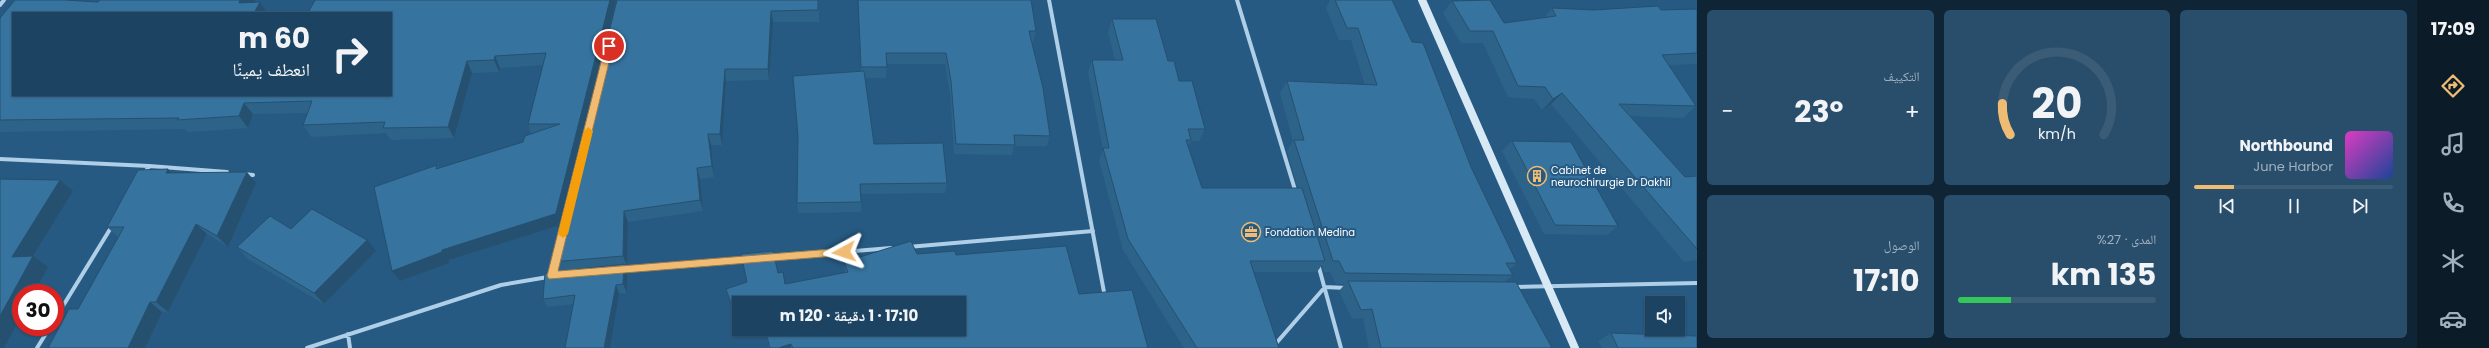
<!DOCTYPE html>
<html lang="ar">
<head>
<meta charset="utf-8">
<style>
	:root { --surface:#1c4462; --page:#294e6b; --text:#f1f3f6; --muted:#a0b0be; --line:#3a5c77; --accent:#f0bc73 }
	body { margin:0; font-family:Poppins,"Noto Naskh Arabic",sans-serif; background:var(--page); color:var(--text); direction:rtl; height:100vh; display:flex; flex-direction:column; font-size:15px; white-space:nowrap }
	* { box-sizing:border-box; margin:0 }
	p { font-size:13px; color:var(--muted) }
	.icon { flex:none; width:22px; height:22px; fill:none; stroke:currentColor; stroke-width:2; stroke-linecap:round; stroke-linejoin:round }
	.map { position:relative; flex:1; overflow:hidden; direction:ltr }
	.side { display:flex; flex-direction:column; gap:10px; padding:10px; background:#0f2536; width:720px }
	.side>* { flex:none }
	.banner { position:absolute; left:12px; top:12px; width:380px; height:84px; border-radius:0px; box-shadow:0 1px 3px #0004,0 0 0 1px var(--line); direction:rtl; background:#1c4462; color:var(--text); overflow:hidden }
	.fabs { position:absolute; left:1645px; top:296px; display:grid; gap:8px }
	.fabs a { display:grid; place-items:center; width:40px; height:40px; border-radius:0px; background:var(--surface); box-shadow:0 1px 3px #0004,0 0 0 1px var(--line); font-size:20px }
	.speed { position:absolute; left:12px; top:284px; display:flex; gap:8px; font-size:20px; font-weight:700; text-align:center }
	.speed>* { display:grid; place-content:center; width:52px; height:52px; border-radius:50%; background:var(--surface); box-shadow:0 1px 3px #0004,0 0 0 1px var(--line); line-height:1 }
	.speed .limit { border:6px solid #d22; background:#fff; color:#111 }
	.pin { position:absolute; display:grid; place-items:center; width:34px; height:34px; color:#fff; margin:-17px; border:2px solid #fff; border-radius:50%; box-shadow:0 1px 4px #0007 }
	.me { position:absolute; width:44px; margin:-22px; rotate:265deg; stroke-linejoin:round; filter:drop-shadow(0 0 3px #0008) }
	.turn { display:flex; align-items:center; gap:14px; height:84px; padding:0 16px; font-size:18px }
	.turn .icon { width:52px; height:52px; stroke-width:2.5 }
	.turn b { display:block; font-size:28px; line-height:34px }
	.big { font-size:30px; font-weight:700; line-height:1.1 }
	.side .tile { flex:1; display:flex; flex-direction:column; justify-content:center; gap:6px; min-width:0; padding:0 14px; border-radius:6px; background:var(--page) }
	.side .dial { align-items:center; gap:0 }
	.dial svg { height:104px; overflow:visible; fill:none; stroke:var(--line); stroke-width:7; stroke-linecap:round; text-anchor:middle }
	.dial text { fill:var(--text); stroke:none }
	.song { display:flex; align-items:center; gap:12px }
	.cover { width:48px; height:48px; border-radius:6px; background:linear-gradient(135deg,hsl(310 70% 55%),hsl(220 70% 35%)) }
	.played { height:4px; border-radius:2px; background:linear-gradient(90deg,var(--accent) 20%,var(--line) 20%) }
	.keys { display:flex; justify-content:space-around; direction:ltr }
	.heat { display:flex; justify-content:space-between; align-items:center; font-size:22px; direction:ltr }
	.charge { height:6px; border-radius:3px; background:linear-gradient(90deg,#34c759 27%,var(--line) 0) }
	.side .tiles { flex:1; display:grid; gap:10px; grid-template-columns:repeat(3,1fr) }
	.tile:first-child { grid-row:span 2 }
	.trip { position:absolute; left:732px; top:296px; width:234px; height:40px; border-radius:0px; background:var(--surface); box-shadow:0 1px 3px #0004,0 0 0 1px var(--line); font-weight:700; line-height:40px; text-align:center; direction:rtl }
	main { display:flex; flex:1; min-height:0 }
	.dock { display:flex; flex-direction:column; width:72px; justify-content:space-around; align-items:center; background:#0b1b27; color:var(--muted) }
	.dock .icon { width:28px; height:28px }
	.dock .active { color:var(--accent) }
	.dock b { font-size:18px; color:var(--text) }
	.map>svg:first-child { display:block }
	.lines { fill:none; stroke-linecap:round; stroke-linejoin:round }
	.minor { stroke:#aecfe7; stroke-width:4 }
	.secondary { stroke:#d8e9f6; stroke-width:8 }
	.wall { fill:#2e6389 }
	.shaded-wall { fill:#26506f }
	.building { fill:#36739f; stroke:#26506f }
	.route { fill:#f0bc73; stroke:#9c7a4b }
	.slow { fill:#f59e0b }
	.labels { text-anchor:middle; stroke-width:4; stroke-linejoin:round; paint-order:stroke }
	.poi-label { font-size:10px; fill:#fff; stroke:#265a82; text-anchor:start }
</style>
</head>
<body>
<main>
<nav class="dock">
<b>17:09</b>
<svg class="icon active" aria-label="directions" viewBox="0 0 24 24"><path d="M12 3l9 9-9 9-9-9zM9 14v-3h6M13 9l2 2-2 2"/></svg>
<svg class="icon" aria-label="music" viewBox="0 0 24 24"><path d="M9 18V5l10-2v13"/><circle cx="6" cy="18" r="3"/><circle cx="16" cy="16" r="3"/></svg>
<svg class="icon" aria-label="phone" viewBox="0 0 24 24"><path d="M5 4h4l2 5-3 2q2 4 5 5l2-3 5 2v4C11 20 4 13 5 4z"/></svg>
<svg class="icon" aria-label="climate" viewBox="0 0 24 24"><path d="M12 3v18M4 7l16 10M4 17L20 7"/></svg>
<svg class="icon" aria-label="car" viewBox="0 0 24 24"><path d="M5 17H2v-5l4-1 3-4h7l3 4 3 1v5h-3M9 17h6M6 11h13"/><circle cx="7" cy="17" r="2"/><circle cx="17" cy="17" r="2"/></svg>
</nav>
<section class="side">
<div class="tiles">
<div class="tile">
<div class="song"><i class="cover"></i><div><b>Northbound</b><p>June Harbor</p></div></div>
<div class="played"></div>
<div class="keys"><svg class="icon" aria-label="previous" viewBox="0 0 24 24"><path d="M18 5L8 12l10 7zM5 5v14"/></svg><svg class="icon" aria-label="pause" viewBox="0 0 24 24"><path d="M8 5v14M16 5v14"/></svg><svg class="icon" aria-label="next" viewBox="0 0 24 24"><path d="M6 5l10 7-10 7zM19 5v14"/></svg></div>
</div>
<div class="tile dial"><svg viewBox="0 0 100 80">
<path d="M14 69A42 42 0 1 1 86 69"/>
<path d="M14 69A42 42 0 0 1 8 45" stroke="#f0bc73"/>
<text x="50" y="56" font-size="32" font-weight="700">20</text>
<text x="50" y="72" font-size="11">km/h</text>
</svg></div>
<div class="tile"><p>التكييف</p>
<div class="heat"><a>−</a><b class="big">23°</b><a>+</a></div>
</div>
<div class="tile"><p>المدى · 27%</p><b class="big">135 km</b><div class="charge"></div></div>
<div class="tile"><p>الوصول</p><b class="big">17:10</b></div>
</div>
</section>
<div class="map">
<svg width="1697" height="348" viewBox="0 0 1697 348">
	<rect width="100%" height="100%" fill="#265a82"/>
	<g class="lines">
		<!-- minor -->
		<path class="minor" d="M1049,0L1104,292
			M1237,0L1296,193
			M0,5L4,0
			M0,159L149,166L145,173
			M149,166L227,172
			M244,174L253,175
			M908,247L1093,231
			M770,258L891,248
			M1318,264L1341,348
			M621,270L748,260
			M1514,287L1697,283
			M55,319L112,226
			M348,334L350,348
			M37,348L50,327
			M307,348L501,285L548,277
			M1272,348L1325,287L1346,288"/>
		<!-- secondary -->
		<path class="secondary" d="M1422,0L1575,348"/>
	</g>
	<!-- wall -->
	<path class="wall" d="M616,0L557,226L449,260V263L400,281L392,271L437,165L439,168L523,142L531,133L528,124L543,65L500,68L499,72L472,73L454,138L391,140L386,133L311,137L303,125L307,113L253,114L248,128L188,132L185,129L0,132V18L98,2L13,95L391,13Z
		M617,0H819V22H773L769,80L726,81L722,145H711L714,177L700,179L703,211L628,222L627,266H624L627,273V293H619L574,304L548,307L543,299L557,271L552,262Z
		M858,0H1031L1036,31L1033,42H1031L1050,136L1047,146H1014L1012,155L954,154L950,92L945,64H887L886,78H865L874,144L947,183L945,193L861,194V212L798,213L797,203L798,138L861,71Z
		M1330,0H1392L1517,263L1510,269L1513,275L1504,282L1552,348H1369L1363,318L1352,319L1339,291L1345,284H1336L1330,272H1324L1322,265L1317,272H1254L1279,348H1184L1123,250L1099,160L1103,150L1088,72L1092,60H1115L1108,32L1112,19L1168,61L1205,129L1199,141H1191L1188,146L1202,188H1298L1287,151L1293,141L1280,93L1287,81L1365,85L1351,40H1339L1326,8Z
		M1452,1L1504,23L1544,18L1552,8L1594,10H1661L1697,9V64L1669,65L1696,106L1683,118L1630,116L1685,177L1697,176V260L1684,262L1551,104L1542,110L1534,99L1508,97L1483,43H1461L1443,13Z
		M1512,141L1618,226L1607,235L1544,234L1502,151Z
		M171,172L256,183L228,247L207,234L168,312L78,309L118,237L107,227Z
		M291,229L376,251L324,304L248,259L237,247Z
		M917,254L956,255L1079,294L1148,348H769L764,329H959L739,303V327H738L729,299L726,289L747,282L778,273L785,284L845,273L844,262Z
		M1611,333L1697,348H1602L1598,341Z"/>
	<!-- shaded-wall -->
	<path class="shaded-wall" d="M240,0H255L248,13L239,3Z
		M610,0H616L559,231L557,226L449,260V263L400,281L392,271L442,250L555,214Z
		M260,2L267,13H254Z
		M771,11L773,22L769,80L768,69Z
		M495,56L500,68L499,72L494,60Z
		M467,61L472,73L454,138L448,127Z
		M725,69L726,81L722,145L720,134Z
		M1562,93L1551,104L1542,110L1553,99Z
		M244,103L253,114L248,128L239,116Z
		M708,134L711,145L714,177L712,166Z
		M697,168L700,179L703,211L700,200Z
		M168,169L179,180L166,173Z
		M247,172L256,183L228,247L217,236Z
		M60,180L73,191L26,267L12,257Z
		M624,211L628,222L627,266L623,256Z
		M196,224L207,234L168,312L156,302Z
		M367,240L376,251L324,304L314,293Z
		M33,256L48,267L34,293H21V316L4,348H0V316Z
		M624,264L627,273V293L623,284Z
		M616,285L619,293L610,348H604Z
		M150,302L162,312L145,348H128Z
		M739,317V327H738L736,318Z
		M791,344V348H778Z"/>
	<!-- building -->
	<path class="building" d="M15,0H65L98,2L100,0H240L239,3L260,2L254,13H13V95H391V13H308L315,0H610L554,221L555,214L442,250V252L392,271L374,187L437,165L436,169L523,142L525,136L560,124H528L546,53L495,56L494,60L467,61L448,127L383,128L385,122L303,125L312,101L244,103L239,116L177,120L179,118L0,120V18Z
		M617,0H818V10L771,11L768,69H725L720,134H708L712,166L697,168L700,200L624,211L623,256L552,262Z
		M858,0H1031L1036,31H1029L1043,88L1050,136L1014,135L1015,145L956,144L951,81L946,53H886L887,67H861Z
		M1335,0H1392L1412,42L1423,43L1471,167L1517,263H1506L1513,275H1496L1345,273L1339,261H1333L1294,140H1304L1287,81L1377,85L1358,28H1347Z
		M1490,0L1504,23L1556,16L1552,8L1594,10L1658,6L1661,10L1697,9V53L1662,55L1696,106L1619,104L1685,177L1697,176V249L1562,93L1553,99L1545,87L1518,86L1493,31H1470L1452,1Z
		M1112,19H1156L1168,61H1174L1179,81H1192L1205,129H1188L1191,140H1186L1202,188H1302L1325,261H1250L1279,348H1197L1128,239L1103,148H1109L1092,60H1123Z
		M864,71L874,144L943,143L947,183L860,184L861,202L797,203L798,136L793,76Z
		M1512,141L1571,142L1618,226L1555,225Z
		M168,169L166,173L247,172L217,236L196,224L156,302H150L128,348H48L69,309H78L124,227H107L138,170Z
		M0,179L60,180L12,257L33,256L0,316Z
		M312,209L367,240L314,293L237,247L270,216L291,229Z
		M911,241L917,254L955,251L956,255L1066,246L1079,294L1132,290L1148,348H793L791,344L778,348H770L765,329H959V303H739V317L736,318L726,289L747,282L741,254L773,251L778,273L783,272L785,284L848,272L844,262Z
		M624,264L623,284L616,285L604,348H565L575,295L543,299L545,273Z
		M1348,281L1516,282L1552,348H1381L1372,309L1361,310Z
		M1611,333L1697,336V348H1618Z"/>
	<!-- route -->
	<path class="route" d="M609,43L613,46L558,271L844,248L848,249V255L549,279L547,276L605,46Z"/>
	<!-- slow -->
	<path class="slow" d="M588,127L593,131L568,234L563,238L558,234L584,131Z"/>
	<!-- icons -->
	<defs>
		<g id="building-ring" transform="scale(1)"><circle r="9.5" fill="#265a82" stroke="#f0bc73" stroke-width="1.5"/><path d="M-4-6H4V6H1V3H-1V6H-4ZM-2.5-4.3h1.7v1.8h-1.7ZM.8-4.3h1.7v1.8H.8ZM-2.5-1h1.7V.8h-1.7ZM.8-1h1.7V.8H.8Z" fill="#f0bc73"/></g>
		<g id="office-ring" transform="scale(1)"><circle r="9.5" fill="#265a82" stroke="#f0bc73" stroke-width="1.5"/><path d="M-6-3h4V-5.5h4V-3h4V5H-6ZM-1-4.5V-3h2v-1.5ZM-6 0V1H6V0Z" fill="#f0bc73"/></g>
	</defs>
	<g fill-rule="evenodd">
		<use href="#building-ring" x="1537" y="176"/>
		<use href="#office-ring" x="1251" y="232"/>
	</g>
	<g class="labels">
		<!-- poi labels -->
		<g class="poi-label">
			<text x="1551" y="174">Cabinet de<tspan x="1551" dy="12">neurochirurgie Dr Dakhli</tspan></text>
			<text x="1265" y="236">Fondation Medina</text>
		</g>
	</g>
</svg>
<div class="fabs">
<a><svg class="icon" aria-label="sound" viewBox="0 0 24 24"><path d="M4 9h4l5-4v14l-5-4H4zM17 9q2 3 0 6"/></svg></a>
</div>
<div class="speed"><div class="limit">30</div></div>
<div class="pin" style="left:609px;top:46px;background:#d93025"><svg class="icon" aria-label="arrive" viewBox="0 0 24 24"><path d="M6 21V4h12l-3 4 3 4H6"/></svg></div>
<svg class="me" style="left:844px;top:252px" viewBox="-20 -20 40 40"><path d="M0-17L14 15 0 8-14 15z" fill="#f0bc73" stroke="#fff" stroke-width="4"/></svg>
<div class="trip">17:10 · 1 دقيقة · 120 m</div>
<div class="banner">
<div class="turn"><svg class="icon" aria-label="right" viewBox="0 0 24 24"><path d="M7 20v-9h11M14 6l5 5-5 5"/></svg><div><b>60 m</b>انعطف يمينًا</div></div>
</div>
</div>
</main>
</body>
</html>
